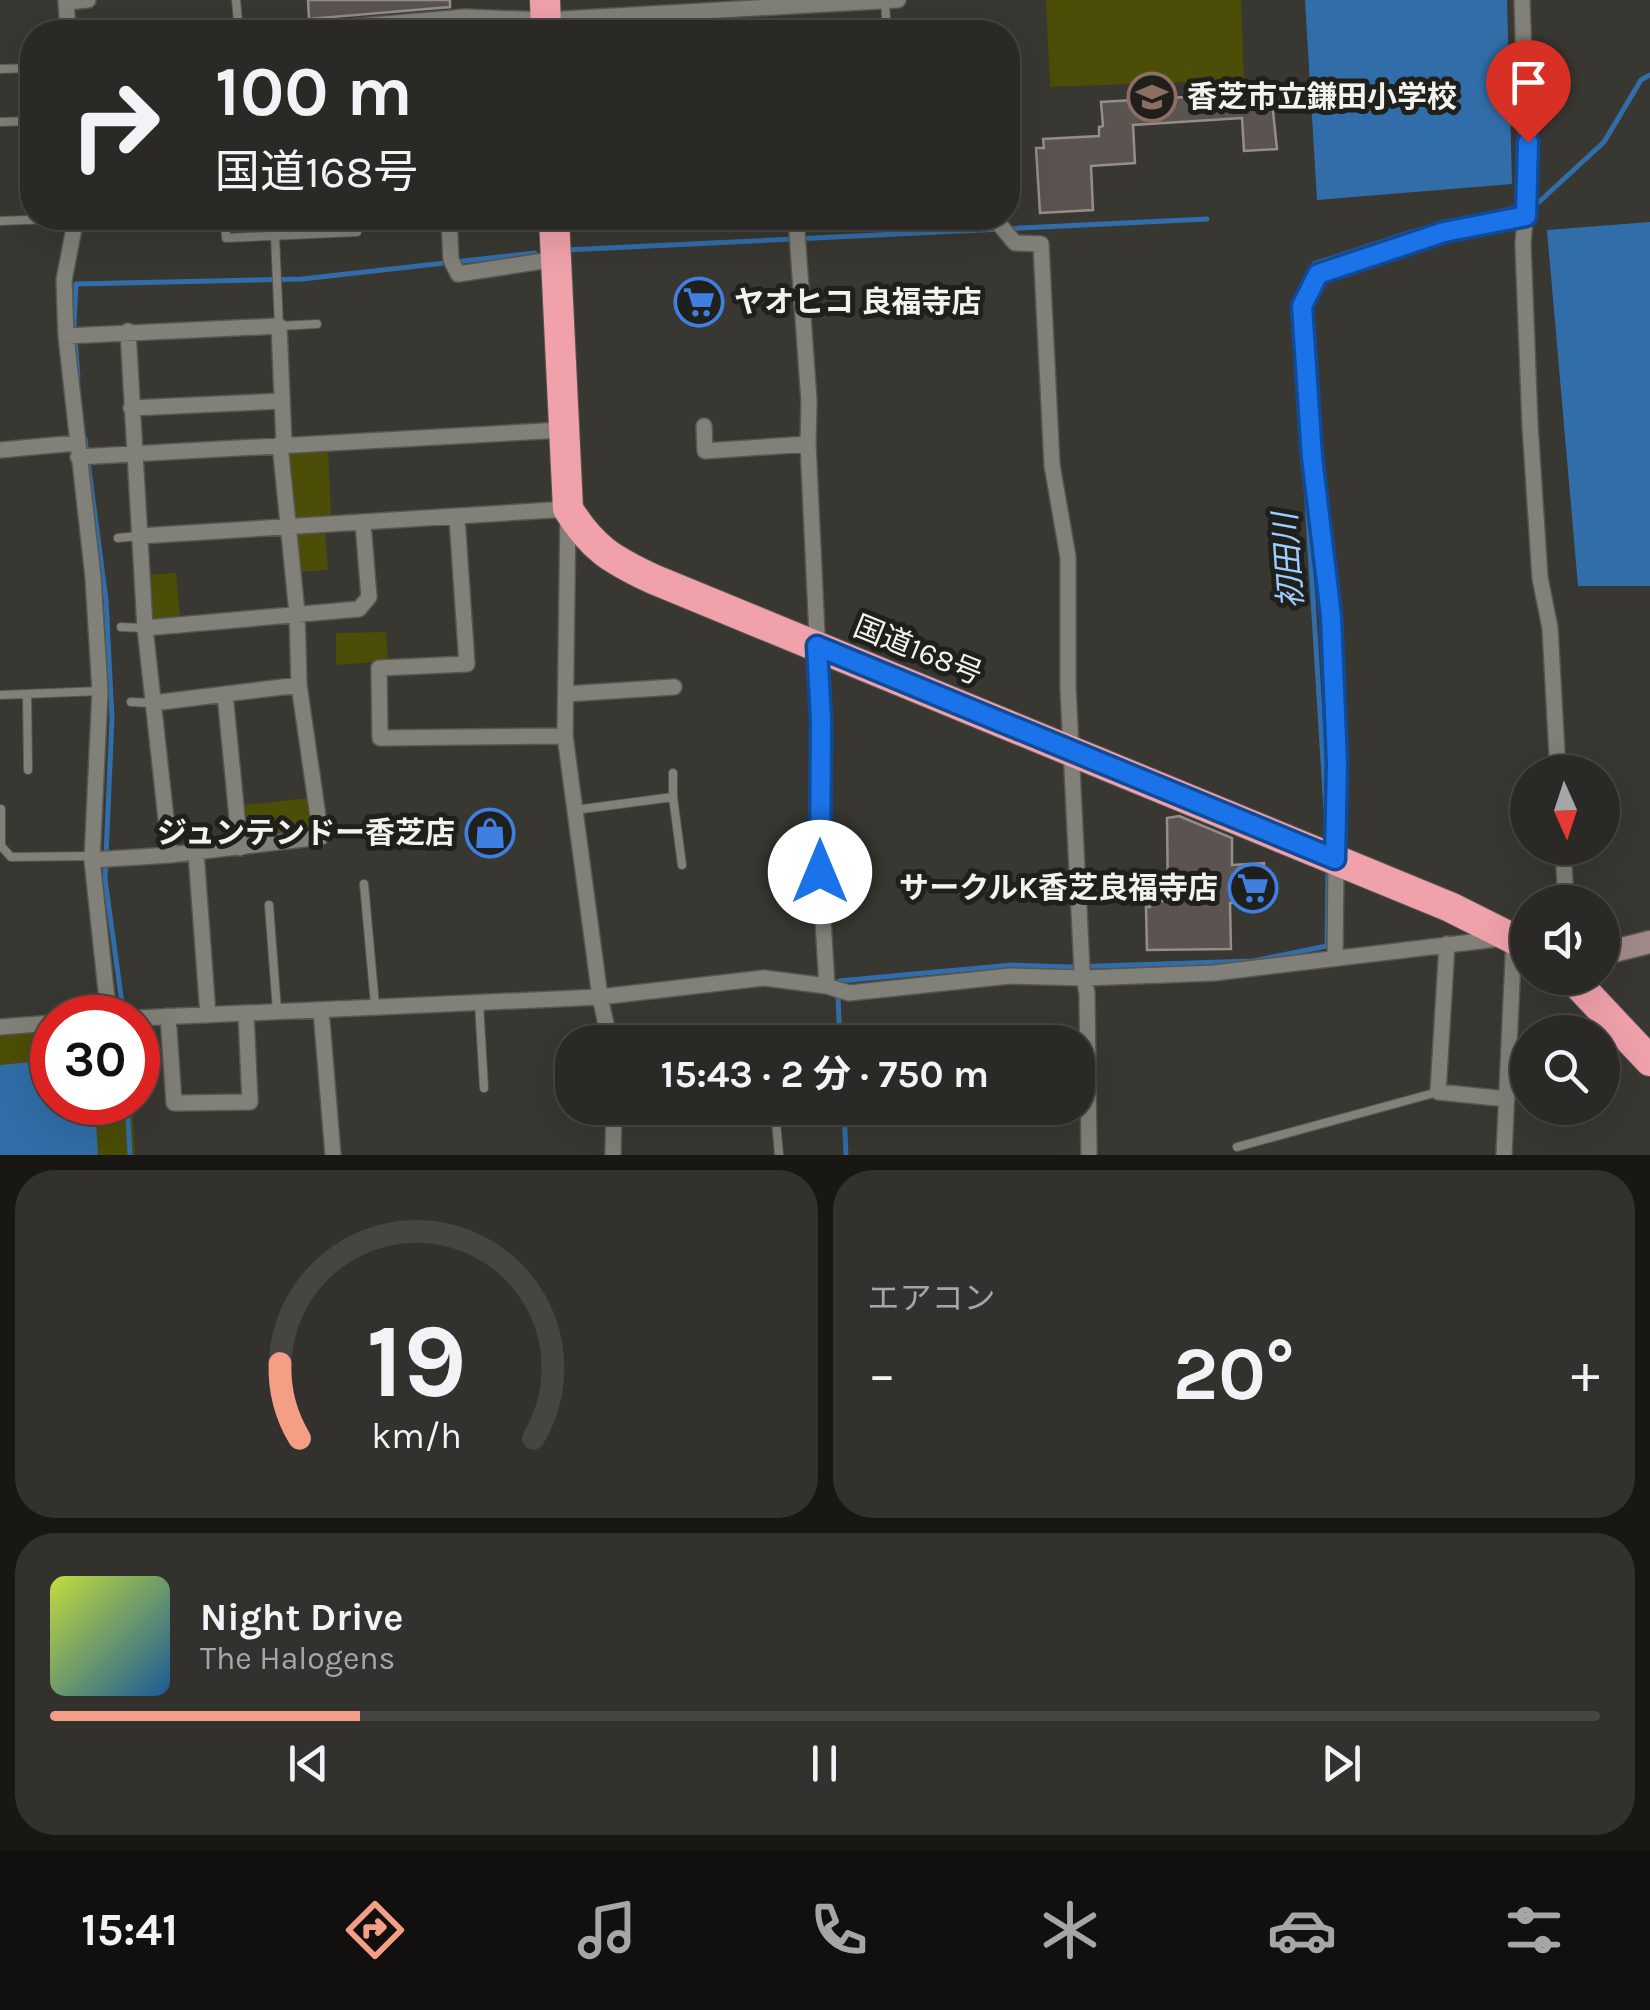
<!DOCTYPE html>
<html lang="ja">
<head>
<meta charset="utf-8">
<style>
	:root { --surface:#2b2925; --page:#33312d; --text:#f1f3f6; --muted:#a6a6a7; --line:#474542; --accent:#f49e86 }
	body { margin:0; font-family:Karla,"Noto Sans JP",sans-serif; background:var(--page); color:var(--text); height:100vh; display:flex; flex-direction:column; font-size:38px; white-space:nowrap }
	* { box-sizing:border-box; margin:0 }
	p { font-size:32px; color:var(--muted) }
	.icon { flex:none; width:55px; height:55px; fill:none; stroke:currentColor; stroke-width:2; stroke-linecap:round; stroke-linejoin:round }
	.map { position:relative; height:1155px; overflow:hidden }
	.panel { display:flex; flex-direction:column; gap:15px; padding:15px; background:#181714; flex:1 }
	.panel>* { flex:none }
	.hud { position:absolute; left:20px; top:20px; width:1000px; height:210px; border-radius:40px; box-shadow:0 10px 40px #0002,0 0 0 2px var(--line); background:#2b2925; color:var(--text); overflow:hidden }
	.needle { width:65px; rotate:177deg }
	.tools { position:absolute; left:1510px; top:755px; display:grid; gap:20px }
	.tools a { display:grid; place-items:center; width:110px; height:110px; border-radius:50%; background:var(--surface); box-shadow:0 10px 40px #0002,0 0 0 2px var(--line); font-size:50px }
	.speed { position:absolute; left:30px; top:995px; display:flex; gap:20px; font-size:50px; font-weight:700; text-align:center }
	.speed>* { display:grid; place-content:center; width:130px; height:130px; border-radius:50%; background:var(--surface); box-shadow:0 10px 40px #0002,0 0 0 2px var(--line); line-height:1 }
	.speed .limit { border:15px solid #d22; background:#fff; color:#111 }
	.pin { position:absolute; display:grid; place-items:center; width:85px; height:85px; color:#fff; margin:-102px -42px; border-radius:50% 50% 50% 0; rotate:-45deg; box-shadow:0 0 10px #0007 }
	.pin .icon { rotate:45deg }
	.me { position:absolute; width:110px; margin:-55px; rotate:0deg; stroke-linejoin:round; filter:drop-shadow(0 0 8px #0008) }
	.turn { display:flex; align-items:center; gap:35px; height:210px; padding:0 30px; font-size:45px }
	.turn .icon { width:130px; height:130px; stroke-width:2.5 }
	.turn b { display:block; font-size:70px; line-height:85px }
	.big { font-size:75px; font-weight:700; line-height:1.1 }
	.panel .tile { flex:1; display:flex; flex-direction:column; justify-content:center; gap:15px; min-width:0; padding:0 35px; border-radius:40px; background:var(--page) }
	.panel .dial { align-items:center; gap:0 }
	.dial svg { height:260px; overflow:visible; fill:none; stroke:var(--line); stroke-width:7; stroke-linecap:round; text-anchor:middle }
	.dial text { fill:var(--text); stroke:none }
	.song { display:flex; align-items:center; gap:30px }
	.cover { width:120px; height:120px; border-radius:15px; background:linear-gradient(135deg,hsl(70 70% 55%),hsl(210 70% 35%)) }
	.played { height:10px; border-radius:5px; background:linear-gradient(90deg,var(--accent) 20%,var(--line) 20%) }
	.keys { display:flex; justify-content:space-around; direction:ltr }
	.heat { display:flex; justify-content:space-between; align-items:center; font-size:55px; direction:ltr }
	.panel .tiles { flex:1; display:grid; gap:15px; grid-template-columns:1fr 1fr }
	.tile:last-child { grid-column:span 2 }
	.trip { position:absolute; left:555px; top:1025px; width:540px; height:100px; border-radius:40px; background:var(--surface); box-shadow:0 10px 40px #0002,0 0 0 2px var(--line); font-weight:700; line-height:100px; text-align:center }
	.tab-bar { display:flex; height:160px; justify-content:space-around; align-items:center; background:#11100f; color:var(--muted) }
	.tab-bar .icon { width:70px; height:70px }
	.tab-bar .selected { color:var(--accent) }
	.tab-bar b { font-size:45px; color:var(--text) }
	.map>svg:first-child { display:block }
	.green { fill:#4c4d06 }
	.water { fill:#316ea9 }
	.lines { fill:none; stroke-linecap:round; stroke-linejoin:round }
	.stream { stroke:#316ea9; stroke-width:5 }
	.building { fill:#5a534f; stroke:#948d89; stroke-width:2.5 }
	.lane-casing { stroke:#575650; stroke-width:10 }
	.street-casing { stroke:#575650; stroke-width:18 }
	.secondary-casing { stroke:#575650; stroke-width:25 }
	.highway-casing { stroke:#575650; stroke-width:32 }
	.lane { stroke:#818079; stroke-width:8 }
	.street { stroke:#818079; stroke-width:15 }
	.secondary { stroke:#a28a88; stroke-width:22 }
	.highway { stroke:#f0a1aa; stroke-width:30 }
	.route-casing { stroke:#114b97; stroke-width:25 }
	.route { stroke:#1a73e8; stroke-width:18 }
	.labels { text-anchor:middle; stroke-width:10; stroke-linejoin:round; paint-order:stroke }
	.poi-label { font-size:30px; font-weight:bold; fill:#f2f2ee; stroke:#1f1f1c; text-anchor:start }
	.street-label { font-size:30px; fill:#f2f2ee; stroke:#1f1f1c }
	.water-label { font-size:32px; font-style:italic; fill:#9ecdff; stroke:#1f1f1c }
</style>
</head>
<body>
<div class="map">
<svg width="1650" height="1155" viewBox="0 0 1650 1155">
	<rect width="100%" height="100%" fill="#393731"/>
	<!-- green -->
	<path class="green" d="M1046,0H1241L1244,80L1050,87Z
		M328,448L331,517L292,520L287,450Z
		M325,528L328,570L297,572L294,529Z
		M176,573L180,618L149,623L145,575Z
		M386,632L388,661L336,665V633Z
		M310,798L317,834L249,843L245,805Z
		M52,1030V1102L132,1103L135,1155H0V1034Z"/>
	<!-- water -->
	<path class="water" d="M1305,0H1507L1512,184L1317,200Z
		M1650,222V586H1578L1547,230Z
		M52,1060V1102L95,1103L98,1155H0V1065Z"/>
	<g class="lines">
		<!-- stream -->
		<path class="stream" d="M566,250L1207,219
			M1307,280L1314,264L1412,232L1539,202L1604,142L1641,80L1650,75
			M1297,304L1303,427
			M78,378L74,324L76,284L302,279L535,253
			M85,439L106,600L112,718L105,879L124,1018
			M1304,453L1328,842
			M839,981L1012,965L1069,967L1253,961L1327,946L1328,867
			M838,997L840,1042
			M127,1102L130,1155
			M844,1108L846,1155"/>
	</g>
	<!-- building -->
	<path class="building" d="M308,0H450V7L309,19Z
		M1271,92L1277,149L1244,151L1242,118L1133,125L1135,163L1091,166L1093,210L1040,213L1036,148H1044L1043,139L1099,136V127L1103,126L1101,102Z
		M1179,816L1232,838V865L1264,863L1265,902L1230,903L1231,949L1147,950L1146,907H1150V901H1168L1167,818Z"/>
	<g class="lines">
		<!-- lane casing -->
		<g class="lane-casing">
			<path id="lane" d="M236,0L239,32
				M885,2L887,32
				M0,69L32,68
				M0,122L32,121
				M225,218L226,238L357,232
				M0,221L75,218
				M275,236L279,326L317,324
				M118,538L138,536
				M121,627L145,628
				M27,694L28,770
				M0,695L100,691
				M131,702L151,703
				M673,773V797L682,865
				M1,809V846L11,857L93,856
				M575,810L673,797
				M364,884L375,1005
				M269,905L277,1011
				M479,1003L484,1088
				M1237,1147L1438,1092
				M779,1155L776,1121H808"/>
		</g>
		<!-- street casing -->
		<g class="street-casing">
			<path id="street" d="M66,0L68,32
				M1522,0L1528,177L1523,244L1530,425L1540,578L1550,628L1558,772
				M66,2L88,0
				M291,32L465,17L545,20L898,0
				M76,218L64,280L66,336L93,577L100,691L92,860L109,1018
				M449,218L451,260L458,274L556,259
				M796,218L809,401L808,444L821,720L820,872L827,986
				M994,218L1015,243L1041,244L1052,465L1068,557V688L1082,970L1087,993L1089,1155
				M128,331L145,628L170,855
				M66,336L279,326L284,444
				M131,408L282,401
				M704,426L705,451L808,444
				M0,450L76,443
				M78,457L562,430
				M457,518L467,664L379,668L380,738L565,736
				M140,536L568,509L565,736L600,997L610,1042
				M145,628L359,609L369,597L363,523
				M225,694L240,848
				M566,694L674,687
				M153,703L299,685
				M1563,848L1566,902
				M196,853L208,1015
				M92,860L170,855L321,837L299,685L297,613L280,444
				M1447,944L1438,1092L1507,1099
				M1335,958L1337,763L1331,616L1312,457L1303,306L1318,274L1443,232L1525,216
				M321,1010L333,1155
				M168,1016L174,1103L250,1102L246,1013
				M137,1018L600,997L764,978L827,986L849,993L1010,976L1085,978L1214,973L1514,937L1504,1155
				M0,1027L52,1023
				M613,1155L614,1108"/>
		</g>
		<!-- secondary casing -->
		<g class="secondary-casing">
			<path id="secondary" d="M1602,954L1650,942"/>
		</g>
		<!-- highway casing -->
		<g class="highway-casing">
			<path id="highway" d="M545,0L546,32
				M554,218L568,509C592,548 612,560 653,579L1450,907L1528,946
				M1572,978L1650,1061"/>
		</g>
		<!-- lane -->
		<use href="#lane" class="lane"/>
		<!-- street -->
		<use href="#street" class="street"/>
		<!-- secondary -->
		<use href="#secondary" class="secondary"/>
		<!-- highway -->
		<use href="#highway" class="highway"/>
	</g>
	<g class="lines">
		<!-- route casing -->
		<g class="route-casing">
			<path id="route" d="M820,872L821,720L817,646L1335,859L1337,763L1331,616L1312,457L1302,306L1318,274L1444,232L1526,216L1528,142"/>
		</g>
		<!-- route -->
		<use href="#route" class="route"/>
	</g>
	<!-- icons -->
	<defs>
		<g id="school-ring" transform="scale(2.5)"><circle r="9.5" fill="#1f1f1c" stroke="#8d6e63" stroke-width="1.5"/><path d="M0-5L7-2L0 1L-7-2ZM-4 1L0 2.5L4 1V4Q0 6-4 4Z" fill="#8d6e63"/></g>
		<g id="supermarket-ring" transform="scale(2.5)"><circle r="9.5" fill="#1f1f1c" stroke="#3f7fe0" stroke-width="1.5"/><path d="M-6-5.5h2.5l.6 2H6L4.5 2H-2.5L-4.4-4H-6ZM-1.5 3.2a1.3 1.3 0 1 0 .1 0ZM3 3.2a1.3 1.3 0 1 0 .1 0Z" fill="#3f7fe0"/></g>
		<g id="shop-ring" transform="scale(2.5)"><circle r="9.5" fill="#1f1f1c" stroke="#3f7fe0" stroke-width="1.5"/><path d="M-5-2.5h2.3a2.7 3.5 0 0 1 5.4 0H5L5.5 6h-11ZM-1.5-2.5h3a1.5 2.3 0 0 0-3 0Z" fill="#3f7fe0"/></g>
	</defs>
	<g fill-rule="evenodd">
		<use href="#school-ring" x="1152" y="97"/>
		<use href="#supermarket-ring" x="699" y="302"/>
		<use href="#shop-ring" x="490" y="833"/>
		<use href="#supermarket-ring" x="1253" y="888"/>
	</g>
	<g class="labels">
		<!-- poi labels -->
		<g class="poi-label">
			<text x="1187" y="107">香芝市立鎌田小学校</text>
			<text x="734" y="312">ヤオヒコ 良福寺店</text>
			<text x="455" y="843" text-anchor="end">ジュンテンドー香芝店</text>
			<text x="1218" y="898" text-anchor="end">サークルK香芝良福寺店</text>
		</g>
		<!-- street labels -->
		<g class="street-label">
			<text transform="translate(918 650) rotate(22)" y="10">国道168号</text>
		</g>
		<!-- water labels -->
		<g class="water-label">
			<text transform="translate(1288 561) rotate(-94)" y="11">初田川</text>
		</g>
	</g>
</svg>
<div class="tools">
<a><svg class="needle" viewBox="-14 -14 28 28"><path d="M0-13l5 13h-10z" fill="#e53935"/><path d="M0 13l5-13h-10z" fill="#a6a6a7"/></svg></a>
<a><svg class="icon" aria-label="sound" viewBox="0 0 24 24"><path d="M4 9h4l5-4v14l-5-4H4zM17 9q2 3 0 6"/></svg></a>
<a><svg class="icon" aria-label="search" viewBox="0 0 24 24"><circle cx="10" cy="10" r="6"/><path d="M15 15l6 6"/></svg></a>
</div>
<div class="speed"><div class="limit">30</div></div>
<div class="pin" style="left:1528px;top:142px;background:#d93025"><svg class="icon" aria-label="arrive" viewBox="0 0 24 24"><path d="M6 21V4h12l-3 4 3 4H6"/></svg></div>
<svg class="me" style="left:820px;top:872px" viewBox="-20 -20 40 40"><circle r="19" fill="#fff"/><path d="M0-13L10 11 0 6-10 11z" fill="#1a73e8"/></svg>
<div class="trip">15:43 · 2 分 · 750 m</div>
<div class="hud">
<div class="turn"><svg class="icon" aria-label="right" viewBox="0 0 24 24"><path d="M7 20v-9h11M14 6l5 5-5 5"/></svg><div><b>100 m</b>国道168号</div></div>
</div>
</div>
<section class="panel">
<div class="tiles">
<div class="tile dial"><svg viewBox="0 0 100 80">
<path d="M14 69A42 42 0 1 1 86 69"/>
<path d="M14 69A42 42 0 0 1 8 46" stroke="#f49e86"/>
<text x="50" y="56" font-size="32" font-weight="700">19</text>
<text x="50" y="72" font-size="11">km/h</text>
</svg></div>
<div class="tile"><p>エアコン</p>
<div class="heat"><a>−</a><b class="big">20°</b><a>+</a></div>
</div>
<div class="tile">
<div class="song"><i class="cover"></i><div><b>Night Drive</b><p>The Halogens</p></div></div>
<div class="played"></div>
<div class="keys"><svg class="icon" aria-label="previous" viewBox="0 0 24 24"><path d="M18 5L8 12l10 7zM5 5v14"/></svg><svg class="icon" aria-label="pause" viewBox="0 0 24 24"><path d="M8 5v14M16 5v14"/></svg><svg class="icon" aria-label="next" viewBox="0 0 24 24"><path d="M6 5l10 7-10 7zM19 5v14"/></svg></div>
</div>
</div>
</section>
<nav class="tab-bar">
<b>15:41</b>
<svg class="icon selected" aria-label="directions" viewBox="0 0 24 24"><path d="M12 3l9 9-9 9-9-9zM9 14v-3h6M13 9l2 2-2 2"/></svg>
<svg class="icon" aria-label="music" viewBox="0 0 24 24"><path d="M9 18V5l10-2v13"/><circle cx="6" cy="18" r="3"/><circle cx="16" cy="16" r="3"/></svg>
<svg class="icon" aria-label="phone" viewBox="0 0 24 24"><path d="M5 4h4l2 5-3 2q2 4 5 5l2-3 5 2v4C11 20 4 13 5 4z"/></svg>
<svg class="icon" aria-label="climate" viewBox="0 0 24 24"><path d="M12 3v18M4 7l16 10M4 17L20 7"/></svg>
<svg class="icon" aria-label="car" viewBox="0 0 24 24"><path d="M5 17H2v-5l4-1 3-4h7l3 4 3 1v5h-3M9 17h6M6 11h13"/><circle cx="7" cy="17" r="2"/><circle cx="17" cy="17" r="2"/></svg>
<svg class="icon" aria-label="filters" viewBox="0 0 24 24"><path d="M4 7h16M4 17h16"/><circle cx="9" cy="7" r="2"/><circle cx="15" cy="17" r="2"/></svg>
</nav>
</body>
</html>
